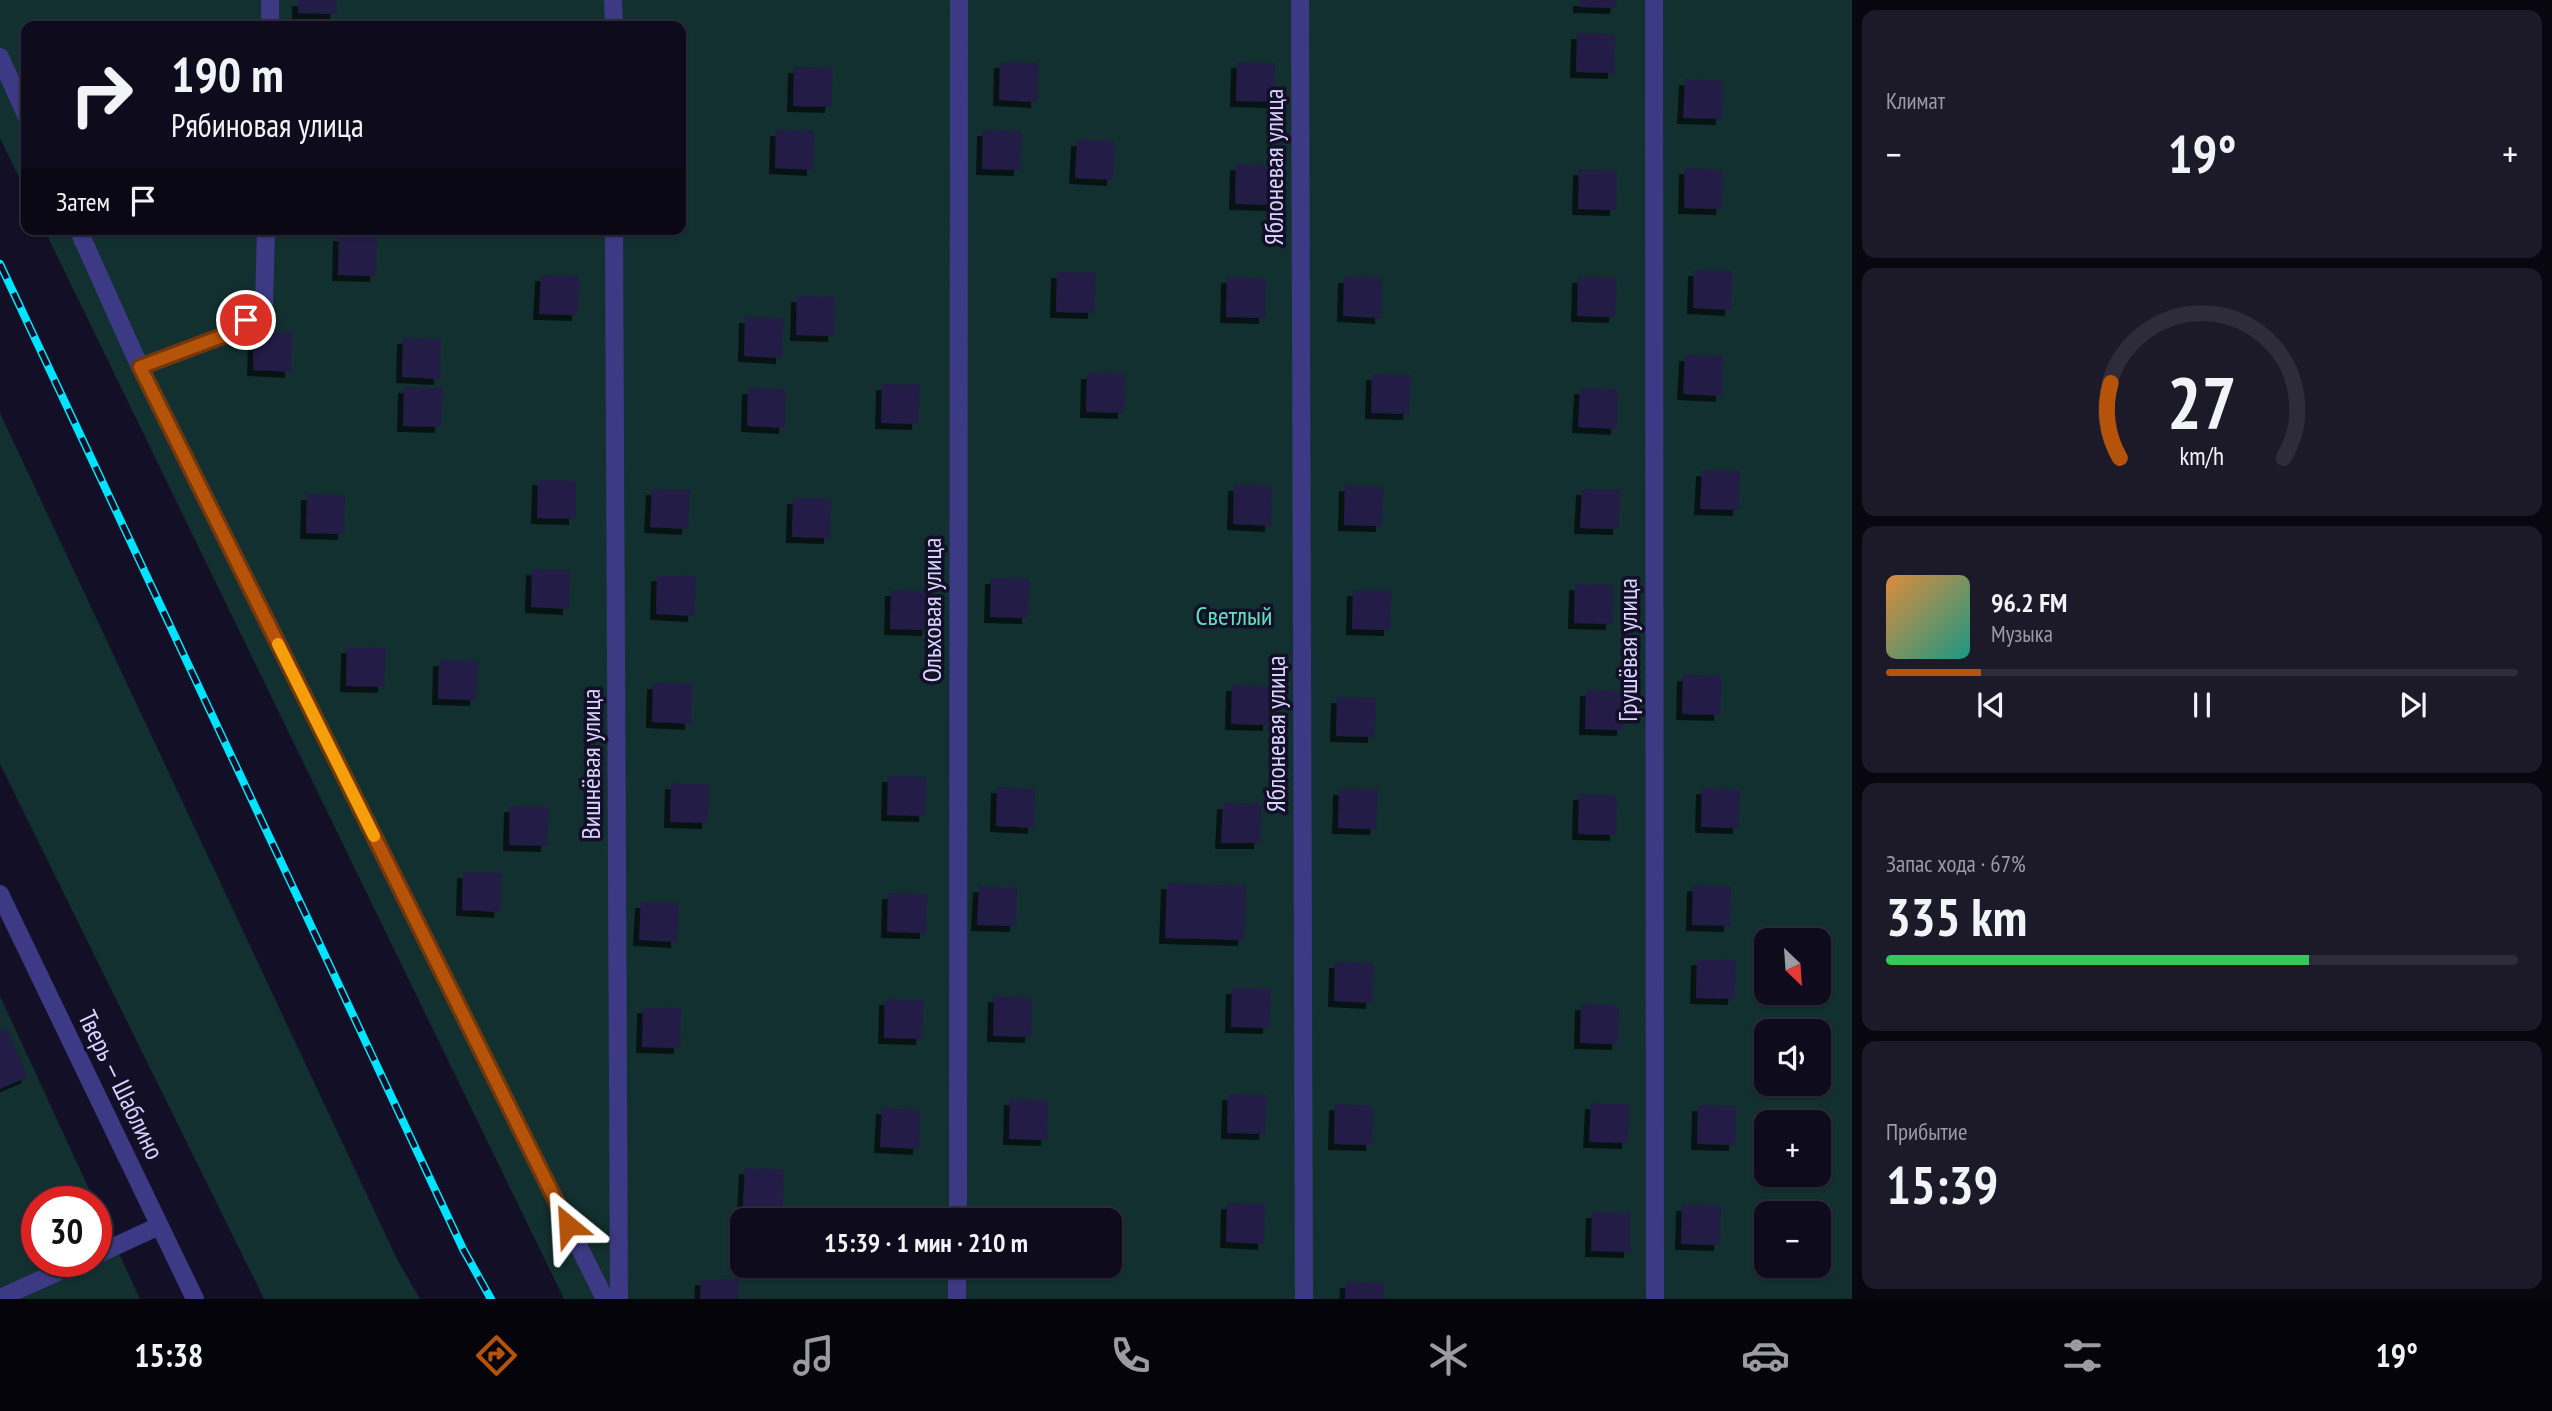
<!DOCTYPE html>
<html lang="ru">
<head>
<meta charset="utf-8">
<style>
	:root { --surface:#0e0b1c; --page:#1c1929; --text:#f1f3f6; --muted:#9b9ba3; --line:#2e2b3b; --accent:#b45309 }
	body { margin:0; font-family:"PT Sans Narrow",sans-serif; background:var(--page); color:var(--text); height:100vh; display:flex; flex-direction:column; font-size:26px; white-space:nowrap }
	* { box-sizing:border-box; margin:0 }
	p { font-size:23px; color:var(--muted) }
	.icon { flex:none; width:38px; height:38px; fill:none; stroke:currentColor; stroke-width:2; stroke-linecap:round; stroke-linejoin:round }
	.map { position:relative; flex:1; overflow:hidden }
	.sheet { display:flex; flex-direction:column; gap:10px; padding:10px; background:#08060f; width:700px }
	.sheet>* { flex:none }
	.top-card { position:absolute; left:21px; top:21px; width:665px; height:214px; border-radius:14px; box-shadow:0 2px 5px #0004,0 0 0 2px var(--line); background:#0e0b1c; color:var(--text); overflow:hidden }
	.needle { width:46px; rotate:155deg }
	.fabs { position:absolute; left:1754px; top:928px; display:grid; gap:14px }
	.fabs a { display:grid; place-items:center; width:77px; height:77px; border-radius:14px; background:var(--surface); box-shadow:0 2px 5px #0004,0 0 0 2px var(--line); font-size:35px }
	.speed { position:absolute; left:21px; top:1186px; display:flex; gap:14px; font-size:35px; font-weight:700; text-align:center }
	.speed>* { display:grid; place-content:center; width:91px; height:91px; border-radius:50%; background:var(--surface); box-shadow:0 2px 5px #0004,0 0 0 2px var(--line); line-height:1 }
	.speed .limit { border:10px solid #d22; background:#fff; color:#111 }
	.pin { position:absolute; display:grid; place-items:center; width:60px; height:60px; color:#fff; margin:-30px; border:4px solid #fff; border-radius:50%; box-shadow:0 2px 7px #0007 }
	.me { position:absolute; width:77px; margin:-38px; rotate:333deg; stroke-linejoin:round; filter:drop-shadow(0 0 5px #0008) }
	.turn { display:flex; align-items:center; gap:24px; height:147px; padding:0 35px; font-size:32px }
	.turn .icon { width:91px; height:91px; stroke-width:2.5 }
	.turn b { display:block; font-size:49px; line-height:60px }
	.then { display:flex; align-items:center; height:66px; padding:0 35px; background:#0003; gap:14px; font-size:26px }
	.big { font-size:52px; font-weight:700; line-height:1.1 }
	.sheet .widget { flex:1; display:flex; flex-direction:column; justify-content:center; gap:10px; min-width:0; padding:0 24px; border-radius:14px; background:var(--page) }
	.sheet .dial { align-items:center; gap:0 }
	.dial svg { height:182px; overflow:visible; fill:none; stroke:var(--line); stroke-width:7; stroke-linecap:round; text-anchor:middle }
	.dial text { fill:var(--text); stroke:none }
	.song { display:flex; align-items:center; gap:21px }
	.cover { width:84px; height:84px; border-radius:10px; background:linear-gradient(135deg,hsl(30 70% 55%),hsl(170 70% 35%)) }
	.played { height:7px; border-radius:4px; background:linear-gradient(90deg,var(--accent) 15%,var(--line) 15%) }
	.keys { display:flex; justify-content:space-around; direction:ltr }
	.heat { display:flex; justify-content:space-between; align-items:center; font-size:38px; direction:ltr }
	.charge { height:10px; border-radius:5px; background:linear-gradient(90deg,#34c759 67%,var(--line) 0) }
	.trip { position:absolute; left:730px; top:1208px; width:392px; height:70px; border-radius:14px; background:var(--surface); box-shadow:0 2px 5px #0004,0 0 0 2px var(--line); font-weight:700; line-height:70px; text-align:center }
	.menu { display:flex; height:112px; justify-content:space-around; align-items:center; background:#06040b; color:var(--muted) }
	.menu .icon { width:49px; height:49px }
	.menu .selected { color:var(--accent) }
	.menu b { font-size:32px; color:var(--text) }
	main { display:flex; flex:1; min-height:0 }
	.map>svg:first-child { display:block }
	.green { fill:#12302f; fill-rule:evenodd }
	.building { fill:#241b47; filter:url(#shadow) }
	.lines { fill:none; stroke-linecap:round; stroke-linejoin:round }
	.minor { stroke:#3d3a85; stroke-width:18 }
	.rail-casing { stroke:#00e5ff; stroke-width:8 }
	.rail { stroke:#130f26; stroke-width:5; stroke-dasharray:16; stroke-linecap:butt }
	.route-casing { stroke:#753606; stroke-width:18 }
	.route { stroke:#b45309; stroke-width:12 }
	.slow { stroke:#f59e0b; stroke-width:12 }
	.labels { text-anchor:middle; stroke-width:7; stroke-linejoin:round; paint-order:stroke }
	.street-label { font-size:26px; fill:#d9d4ff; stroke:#130f26 }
	.park-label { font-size:26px; fill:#5fe0c0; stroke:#130f26 }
</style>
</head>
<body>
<main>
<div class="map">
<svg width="1852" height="1299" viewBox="0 0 1852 1299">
	<defs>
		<filter id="shadow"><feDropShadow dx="-6" dy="6" stdDeviation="0" flood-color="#0009"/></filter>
	</defs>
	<rect width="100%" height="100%" fill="#130f26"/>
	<!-- green -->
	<path class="green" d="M0,0H1852V1299H564L44,229H681V26H26V192L0,138ZM1766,940H1818V992H1766ZM1766,1031H1818V1083H1766ZM1766,1122H1818V1174H1766ZM1766,1213H1818V1265H1766ZM742,1220H1110V1265H742Z
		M0,413L397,1259L420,1299H264L0,764Z
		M0,996L95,1202H37V1262H96V1204L140,1299H0Z"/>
	<!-- building -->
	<path class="building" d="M298,0H337L336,14L298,13Z
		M1579,0H1617L1616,8L1579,7Z
		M1577,33L1615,34L1614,73L1576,72Z
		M1000,62L1038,63L1037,102L999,100Z
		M1237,62L1275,63L1274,102L1236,101Z
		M794,67L833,68L831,107L793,106Z
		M1685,79L1723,81L1722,119L1683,118Z
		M776,130L814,131L813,170L775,168Z
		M983,130L1021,131L1020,170L982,169Z
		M1077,140L1115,141L1113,180L1075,178Z
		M1236,164L1275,166L1274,205L1235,204Z
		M1685,168L1723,170L1722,209L1684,208Z
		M1579,169L1617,171L1616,210L1578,209Z
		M339,235L377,237L376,276L338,275Z
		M1694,270L1732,271L1731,310L1693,308Z
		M1057,272L1096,273L1094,313L1056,312Z
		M541,275L579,276L578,315L539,314Z
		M1227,277L1266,279L1265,318L1226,317Z
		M1344,277L1382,278L1381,318L1343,316Z
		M1578,277L1617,278L1615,317L1577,316Z
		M797,296L835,297L834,336L796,335Z
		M745,317L783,318L782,358L744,356Z
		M254,331L292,332L291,372L253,370Z
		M403,338L441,339L440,379L402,377Z
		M1685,355L1723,356L1722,396L1683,394Z
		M1087,373L1125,374L1124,413L1086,412Z
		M1372,374L1411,375L1409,414L1371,413Z
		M882,384L920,385L918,424L881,423Z
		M404,387L443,388L441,427L403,426Z
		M748,388L786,389L785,428L747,426Z
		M1580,388L1618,389L1617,429L1578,427Z
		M1702,470L1740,471L1739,510L1700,509Z
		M538,479L576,481L575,519L537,518Z
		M1234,485L1272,486L1271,526L1233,524Z
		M1345,485L1383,487L1382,526L1344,525Z
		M652,489L690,490L688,529L650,527Z
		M1582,489L1620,490L1619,529L1580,528Z
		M307,494L345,495L344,534L306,533Z
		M793,498L831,499L830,538L792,537Z
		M532,569L570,570L569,609L531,607Z
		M657,575L696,576L694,616L656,614Z
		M991,578L1029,579L1028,618L990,617Z
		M1575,584L1613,585L1612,624L1574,623Z
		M891,590L929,591L928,630L890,629Z
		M1353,590L1391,591L1390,630L1352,629Z
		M347,647L386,648L384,687L346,686Z
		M439,660L478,661L476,700L438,699Z
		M1683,675L1722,676L1720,715L1682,714Z
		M653,683L692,684L691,724L652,722Z
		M1232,685L1270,686L1269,725L1231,724Z
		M1586,690L1624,691L1623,730L1585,729Z
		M1337,697L1376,698L1374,737L1336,736Z
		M888,776L926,777L925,816L887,815Z
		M671,783L709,784L708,823L670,822Z
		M997,787L1035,789L1034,828L996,826Z
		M1702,788L1740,790L1739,828L1701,827Z
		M1339,789L1378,790L1376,829L1338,828Z
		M1579,794L1617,796L1616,835L1578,834Z
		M1223,803L1261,804L1260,843H1221Z
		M510,806L549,807L547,846L509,845Z
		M463,872L502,873L500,912L462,910Z
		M1167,883L1246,886L1244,940L1165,938Z
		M1693,885L1731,887L1730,926L1692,925Z
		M979,886L1017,888L1016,926L977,925Z
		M888,893L927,894L926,933L887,932Z
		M641,902L679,903L677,942L639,940Z
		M1697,959L1736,960L1734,999L1696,998Z
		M1335,962L1373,963L1372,1003L1334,1001Z
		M1232,988L1271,989L1269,1028L1231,1027Z
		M994,996L1032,998L1031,1037L993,1036Z
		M885,999L924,1000L922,1039L884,1038Z
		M1581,1004L1619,1005L1618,1044L1580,1043Z
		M643,1007L681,1008L680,1048L642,1047Z
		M6,1028L28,1077L0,1089V1031Z
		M1228,1094L1267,1095L1265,1134L1227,1133Z
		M1010,1099L1048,1101L1047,1140L1009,1139Z
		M1591,1103L1629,1104L1628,1143L1589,1142Z
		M1335,1104L1373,1106L1372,1145L1334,1144Z
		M1698,1105L1736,1106L1735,1145L1697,1144Z
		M882,1108L920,1110L919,1149L880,1147Z
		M745,1168L784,1170L782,1209L743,1207Z
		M1227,1203L1265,1204L1264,1244L1226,1242Z
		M1682,1205L1721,1206L1720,1245L1681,1244Z
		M1592,1212L1630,1213V1252L1591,1251Z
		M701,1279H739L738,1299H700Z
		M1346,1282L1384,1283V1299H1345Z"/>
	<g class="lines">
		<!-- minor -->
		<path class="minor" d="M270,0V26
			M613,0L614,26
			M1300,0L1304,1299
			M1654,0L1655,1299
			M0,57L26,115
			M78,229L140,367L605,1299
			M614,229L619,1299
			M140,367L228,334L264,306L266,229
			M0,894L195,1299
			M958,1220L959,0
			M96,1255L159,1226
			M0,1298L80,1262
			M957,1299V1265"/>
		<!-- rail casing -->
		<g class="rail-casing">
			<path id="rail" d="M0,264L463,1249L491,1299"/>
		</g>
		<!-- rail -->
		<use href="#rail" class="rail"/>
	</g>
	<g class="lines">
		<!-- route casing -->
		<g class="route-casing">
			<path id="route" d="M246,320L228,334L140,367L568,1225"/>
		</g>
		<!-- route -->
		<use href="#route" class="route"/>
		<!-- slow -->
		<path class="slow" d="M278,644L374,836"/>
	</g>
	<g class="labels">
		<!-- street labels -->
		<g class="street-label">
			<text transform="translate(1274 167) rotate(-90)" y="9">Яблоневая улица</text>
			<text transform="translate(932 610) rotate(-90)" y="9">Ольховая улица</text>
			<text transform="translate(1628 650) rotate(-90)" y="9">Грушёвая улица</text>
			<text transform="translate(1276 734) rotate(-90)" y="9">Яблоневая улица</text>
			<text transform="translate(591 764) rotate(-90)" y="9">Вишнёвая улица</text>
			<text transform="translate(121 1085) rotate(64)" y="9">Тверь — Шаблино</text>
		</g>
		<!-- park labels -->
		<g class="park-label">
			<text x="1234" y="625">Светлый</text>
		</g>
	</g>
</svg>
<div class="fabs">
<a><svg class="needle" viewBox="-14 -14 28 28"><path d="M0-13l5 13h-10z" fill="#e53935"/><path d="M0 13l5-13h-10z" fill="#9b9ba3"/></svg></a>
<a><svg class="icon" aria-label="sound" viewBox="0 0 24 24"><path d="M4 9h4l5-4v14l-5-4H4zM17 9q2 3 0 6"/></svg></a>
<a>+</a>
<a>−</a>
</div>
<div class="speed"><div class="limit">30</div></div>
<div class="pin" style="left:246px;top:320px;background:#d93025"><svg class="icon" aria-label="arrive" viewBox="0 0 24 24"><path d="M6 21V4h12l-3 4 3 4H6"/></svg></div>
<svg class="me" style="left:568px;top:1225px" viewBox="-20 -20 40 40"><path d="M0-17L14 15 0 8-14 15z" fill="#b45309" stroke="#fff" stroke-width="4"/></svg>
<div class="trip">15:39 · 1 мин · 210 m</div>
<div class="top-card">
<div class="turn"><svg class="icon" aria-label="right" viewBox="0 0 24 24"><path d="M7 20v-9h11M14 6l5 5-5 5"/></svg><div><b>190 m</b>Рябиновая улица</div></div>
<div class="then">Затем<svg class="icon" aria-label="arrive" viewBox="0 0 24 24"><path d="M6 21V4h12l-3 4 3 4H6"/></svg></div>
</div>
</div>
<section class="sheet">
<div class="widget"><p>Климат</p>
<div class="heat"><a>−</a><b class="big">19°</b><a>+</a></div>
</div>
<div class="widget dial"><svg viewBox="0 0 100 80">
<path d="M14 69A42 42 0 1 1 86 69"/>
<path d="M14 69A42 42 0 0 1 10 36" stroke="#b45309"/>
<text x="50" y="56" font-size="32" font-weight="700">27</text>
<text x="50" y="72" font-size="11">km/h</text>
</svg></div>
<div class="widget">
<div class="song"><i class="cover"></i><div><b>96.2 FM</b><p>Музыка</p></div></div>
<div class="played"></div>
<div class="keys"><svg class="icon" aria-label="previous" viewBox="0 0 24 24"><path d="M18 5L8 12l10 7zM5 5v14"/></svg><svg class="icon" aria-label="pause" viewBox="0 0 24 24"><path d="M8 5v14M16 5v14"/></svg><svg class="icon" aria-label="next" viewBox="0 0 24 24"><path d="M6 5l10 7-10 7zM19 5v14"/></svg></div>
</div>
<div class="widget"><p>Запас хода · 67%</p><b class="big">335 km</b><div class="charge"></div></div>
<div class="widget"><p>Прибытие</p><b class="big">15:39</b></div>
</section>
</main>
<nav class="menu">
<b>15:38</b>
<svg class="icon selected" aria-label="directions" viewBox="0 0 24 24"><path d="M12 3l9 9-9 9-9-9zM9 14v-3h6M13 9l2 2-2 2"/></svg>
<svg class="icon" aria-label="music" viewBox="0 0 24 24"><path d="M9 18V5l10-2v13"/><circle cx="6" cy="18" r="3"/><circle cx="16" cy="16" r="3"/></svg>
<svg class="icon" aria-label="phone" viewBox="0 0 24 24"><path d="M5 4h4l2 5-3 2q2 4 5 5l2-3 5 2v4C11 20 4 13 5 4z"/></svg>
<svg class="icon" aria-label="climate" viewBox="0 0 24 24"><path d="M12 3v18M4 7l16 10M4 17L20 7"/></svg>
<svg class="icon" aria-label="car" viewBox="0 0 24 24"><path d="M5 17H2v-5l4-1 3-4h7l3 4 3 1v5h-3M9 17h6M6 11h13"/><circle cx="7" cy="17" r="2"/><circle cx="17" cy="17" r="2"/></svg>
<svg class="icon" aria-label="filters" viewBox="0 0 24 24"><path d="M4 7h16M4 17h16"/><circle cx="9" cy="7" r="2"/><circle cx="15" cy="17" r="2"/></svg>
<b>19°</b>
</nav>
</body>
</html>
